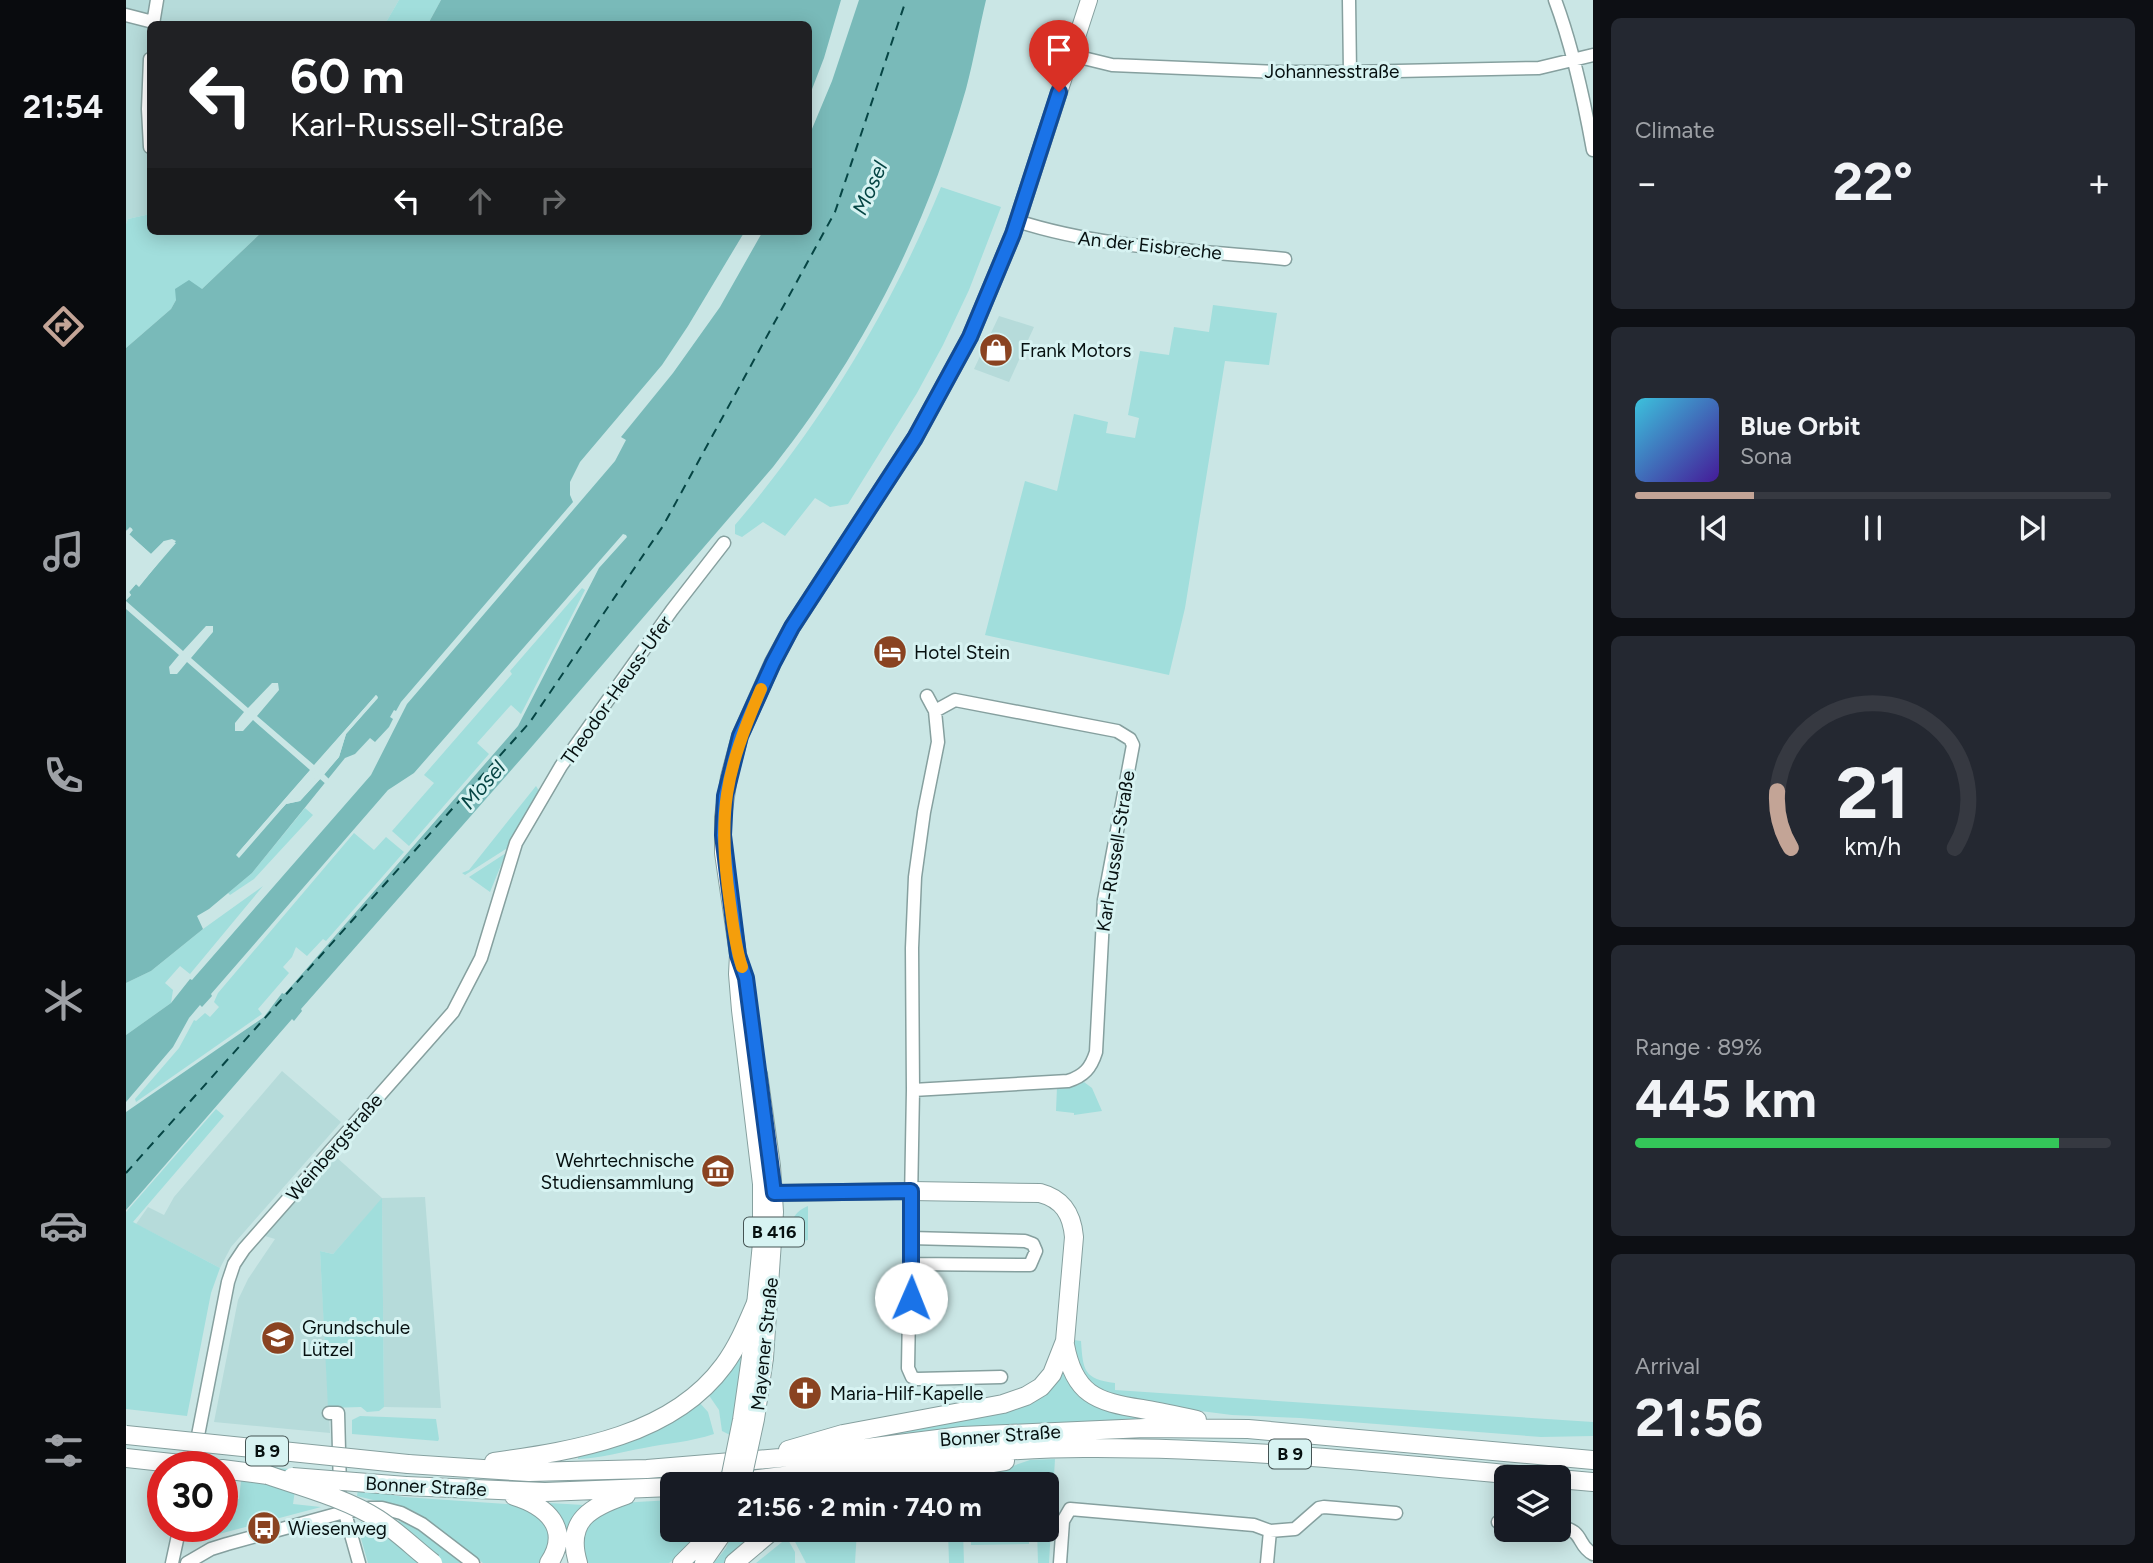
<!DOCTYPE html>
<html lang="en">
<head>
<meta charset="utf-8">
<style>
	:root { --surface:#171b24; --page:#242831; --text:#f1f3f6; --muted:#9ea1a6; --line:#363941; --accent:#c3a496 }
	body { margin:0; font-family:Figtree,sans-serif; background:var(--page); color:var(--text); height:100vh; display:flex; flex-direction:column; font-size:26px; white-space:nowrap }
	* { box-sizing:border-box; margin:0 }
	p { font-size:23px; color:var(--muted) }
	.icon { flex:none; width:38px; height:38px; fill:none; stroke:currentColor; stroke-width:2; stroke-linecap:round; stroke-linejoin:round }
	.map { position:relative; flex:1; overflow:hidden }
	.panel { display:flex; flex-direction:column; gap:18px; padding:18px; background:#0d0f14; width:560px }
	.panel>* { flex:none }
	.top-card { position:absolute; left:21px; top:21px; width:665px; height:214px; border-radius:10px; box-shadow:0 4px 18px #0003; background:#202124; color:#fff; overflow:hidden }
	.buttons { position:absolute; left:1368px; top:1465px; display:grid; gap:14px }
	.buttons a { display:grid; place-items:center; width:77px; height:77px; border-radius:10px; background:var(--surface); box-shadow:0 4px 18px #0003; font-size:35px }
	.speed { position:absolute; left:21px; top:1451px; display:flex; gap:14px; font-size:35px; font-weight:700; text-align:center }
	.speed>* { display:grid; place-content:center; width:91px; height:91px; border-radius:50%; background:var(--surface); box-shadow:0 4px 18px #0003; line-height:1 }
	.speed .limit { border:10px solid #d22; background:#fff; color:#111 }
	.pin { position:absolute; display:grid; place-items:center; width:60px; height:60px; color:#fff; margin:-72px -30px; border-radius:50% 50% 50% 0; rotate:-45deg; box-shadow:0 0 7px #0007 }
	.pin .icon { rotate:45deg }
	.me { position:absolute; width:77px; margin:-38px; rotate:1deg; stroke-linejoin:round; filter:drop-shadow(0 0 5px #0008) }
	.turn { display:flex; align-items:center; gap:24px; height:147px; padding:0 28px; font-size:32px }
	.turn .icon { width:91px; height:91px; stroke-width:2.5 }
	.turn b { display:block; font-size:49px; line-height:60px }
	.lanes { display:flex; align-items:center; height:66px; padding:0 28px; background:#0003; justify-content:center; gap:35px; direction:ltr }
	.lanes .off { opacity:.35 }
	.big { font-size:52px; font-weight:700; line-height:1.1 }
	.panel .widget { flex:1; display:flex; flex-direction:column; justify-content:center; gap:10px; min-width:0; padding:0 24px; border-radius:10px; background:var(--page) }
	.panel .dial { align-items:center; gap:0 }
	.dial svg { height:182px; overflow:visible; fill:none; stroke:var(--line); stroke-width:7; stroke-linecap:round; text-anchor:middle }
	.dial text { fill:var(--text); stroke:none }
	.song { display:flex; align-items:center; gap:21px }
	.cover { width:84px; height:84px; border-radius:10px; background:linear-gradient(135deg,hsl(190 70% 55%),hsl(260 70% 35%)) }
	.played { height:7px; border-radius:4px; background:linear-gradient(90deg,var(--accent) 25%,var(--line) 25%) }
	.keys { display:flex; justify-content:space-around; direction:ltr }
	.heat { display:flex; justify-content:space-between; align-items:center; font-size:38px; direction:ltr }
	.charge { height:10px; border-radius:5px; background:linear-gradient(90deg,#34c759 89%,var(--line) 0) }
	.trip { position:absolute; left:534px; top:1472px; width:399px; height:70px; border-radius:10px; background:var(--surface); box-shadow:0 4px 18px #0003; font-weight:700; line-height:70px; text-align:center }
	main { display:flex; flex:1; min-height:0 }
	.tab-bar { display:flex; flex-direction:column; width:126px; justify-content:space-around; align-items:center; background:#090b0e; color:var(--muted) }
	.tab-bar .icon { width:49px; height:49px }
	.tab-bar .on { color:var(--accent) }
	.tab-bar b { font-size:32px; color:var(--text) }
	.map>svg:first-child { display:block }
	.built { fill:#b6dbda }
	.green { fill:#a1dedc }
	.water { fill:#79bab9; fill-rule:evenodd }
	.pier { fill:#cae6e5; fill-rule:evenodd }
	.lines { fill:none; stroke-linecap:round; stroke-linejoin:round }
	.ferry { stroke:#064544; stroke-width:2; stroke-dasharray:9 7; stroke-linecap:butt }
	.minor-casing { stroke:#86a09f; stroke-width:15 }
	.major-casing { stroke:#86a09f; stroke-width:18 }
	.highway-casing { stroke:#86a09f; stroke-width:20 }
	.minor { stroke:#fff; stroke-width:12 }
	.major { stroke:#fff; stroke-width:16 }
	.highway { stroke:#fff; stroke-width:18 }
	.major-bridge-casing { stroke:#86a09f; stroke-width:18; stroke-linecap:butt }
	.highway-bridge-casing { stroke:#86a09f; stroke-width:20; stroke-linecap:butt }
	.major-bridge { stroke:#fff; stroke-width:16 }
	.highway-bridge { stroke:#fff; stroke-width:18 }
	.route-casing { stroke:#114b97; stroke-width:18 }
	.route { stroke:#1a73e8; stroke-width:12 }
	.slow { stroke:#f59e0b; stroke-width:12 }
	.labels { text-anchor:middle; stroke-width:6; stroke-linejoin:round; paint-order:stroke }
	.shield { fill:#d7f3f2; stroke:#455454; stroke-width:2 }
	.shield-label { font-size:18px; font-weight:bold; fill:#061010 }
	.street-label { font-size:19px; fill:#061010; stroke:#d7f3f2 }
	.poi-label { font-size:19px; fill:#061010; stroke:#d7f3f2; text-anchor:start }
	.water-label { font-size:21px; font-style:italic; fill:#064544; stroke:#d7f3f2 }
</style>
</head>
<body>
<main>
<nav class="tab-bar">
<b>21:54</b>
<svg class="icon on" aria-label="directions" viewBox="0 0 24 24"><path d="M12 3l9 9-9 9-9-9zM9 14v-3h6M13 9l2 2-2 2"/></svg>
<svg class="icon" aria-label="music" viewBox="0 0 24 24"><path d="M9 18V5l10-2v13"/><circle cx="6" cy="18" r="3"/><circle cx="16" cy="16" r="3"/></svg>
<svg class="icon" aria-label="phone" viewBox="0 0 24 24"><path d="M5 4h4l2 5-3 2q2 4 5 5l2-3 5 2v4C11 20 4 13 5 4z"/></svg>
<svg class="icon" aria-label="climate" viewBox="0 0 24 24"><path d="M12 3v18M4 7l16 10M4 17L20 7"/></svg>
<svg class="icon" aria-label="car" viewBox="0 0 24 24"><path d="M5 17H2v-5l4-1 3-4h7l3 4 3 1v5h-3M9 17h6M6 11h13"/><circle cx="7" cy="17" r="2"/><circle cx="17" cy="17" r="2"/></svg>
<svg class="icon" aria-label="filters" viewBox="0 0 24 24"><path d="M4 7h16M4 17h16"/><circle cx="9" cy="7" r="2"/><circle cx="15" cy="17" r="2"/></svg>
</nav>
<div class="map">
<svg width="1467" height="1563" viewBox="0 0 1467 1563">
	<rect width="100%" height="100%" fill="#cae6e5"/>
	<!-- built -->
	<path class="built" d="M0,0H273L259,24H24V214L2,219L0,224Z
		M873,316L908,327L883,382L848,369Z
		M156,1071L215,1122L105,1247L94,1268L10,1224L22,1207L38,1215L48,1197Z
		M209,1156L256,1198L299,1197L315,1408L258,1407L256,1199L207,1254L194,1251L204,1433L88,1422L112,1300L122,1279L149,1239L139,1236Z"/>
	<!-- green -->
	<path class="green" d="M273,0H315L302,24H259Z
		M815,187L875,207L843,290L817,345L791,393L722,504L704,507L689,498L659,536L637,522L616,537L609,534V525C696,423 764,311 815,187Z
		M24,214V231H137L76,289L50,300L45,309L0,348V224L2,219Z
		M1087,305L1151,313L1143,365L1099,361L1059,608L1043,675L859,635L899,481L931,491L948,414L982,422L980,433L1009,438L1013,418L1002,415L1014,351L1043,355L1048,327L1083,332Z
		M456,588L459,590L395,714L385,705L351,743L363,754L283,846L266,831L308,783L298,775L386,674L384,671Z
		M410,786L415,794L383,847L339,875L336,873L343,870Z
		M179,808L187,815L128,879L104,895L102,893L126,873Z
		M228,833L248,850L260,837L278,852L200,941L197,939L181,956L170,947L166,957L157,967L163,973L132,1009L136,1014L10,1102L9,1099L53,1048L68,1020L70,1021L79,1013L84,1017L93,1007L88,1002L92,993Z
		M380,853L364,892L343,877Z
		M137,886L64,974L54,966L39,983L47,990L45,1003L0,1035V983L25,971L77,929Z
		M958,1082L966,1088L976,1111L948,1115V1113L930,1111L931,1087L950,1086Z
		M90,1109L98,1116L7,1222L94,1268L85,1293L61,1416L0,1409V1212Z
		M256,1198L258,1407L253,1411L241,1412L235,1407L202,1408L194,1251L207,1254Z
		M682,1206V1240L663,1244C664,1227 664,1213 682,1206Z
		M948,1340L955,1341C957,1371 958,1379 989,1383V1390L1467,1422V1436L1415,1437L1174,1418L1106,1415L995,1401L962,1386L947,1350Z
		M618,1348L604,1435L596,1431L593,1410L582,1394Z
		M936,1364L941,1374L1038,1420L711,1444L882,1409Z
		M573,1402L582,1412L588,1434C564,1442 542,1443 518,1448C495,1452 475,1458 452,1459V1454Z
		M234,1416L310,1419L313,1439L312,1441L226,1434V1420Z
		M929,1459L923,1563H912L911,1530H920V1484H769L881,1468L904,1460Z
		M117,1464L172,1470L167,1504L195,1507L70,1540L64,1535L66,1526H96V1498L113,1499Z
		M232,1489L278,1497L397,1505L425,1528L418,1563H357L298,1517L283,1509L231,1496Z
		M546,1500V1530H575C566,1542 556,1554 543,1563H456L458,1523L493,1503Z
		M423,1503L458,1505L448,1516L441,1536H438L433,1520Z
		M272,1521L287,1525L335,1563H317L306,1554L309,1563H242L232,1528L235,1522Z
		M608,1530H638L600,1563H588L600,1548Z
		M670,1530H731L729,1563H680L665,1534Z
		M822,1530H837L838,1563H823Z
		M903,1537V1544L845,1545V1539Z
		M661,1538L669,1552V1563H630Z"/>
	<!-- water -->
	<path class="water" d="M315,0H715L698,58L683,97L682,24H302Z
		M733,0H860C853,29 848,59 840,89C799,231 739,350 647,467L402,751L175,1009L176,1011L168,1021L166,1019L0,1210V1112L138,1017L156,993L158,994L162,990L392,726L473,568L501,537L500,535L497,534L288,773L262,790L85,994L86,996L76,1007L74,1005L63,1018L47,1047L0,1102V1035L45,1003L64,979L66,980L245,775L281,704L489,461L500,440L495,437L547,373L594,307L637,231H682L683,136L706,81Z
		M137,231H619L562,326L536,365L454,462L444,482V495L447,502L275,702L270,711L268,710L264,717L267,719L263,727L249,742L244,738L229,754L219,758L126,873L83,909L71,916L77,929L25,971L0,983V600L5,595L3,592L10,584L13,586L50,543L38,541L25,554L3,534L6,528L0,531V348L45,309L50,300L49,289L63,280L76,289ZM250,695L252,698L220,734L213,757L197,776L174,801L160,804L111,854Z"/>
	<!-- pier -->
	<path class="pier" d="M4,527L7,530L3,535L25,554L38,541L46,539L50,541L13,587L10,584L3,592L5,595L0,600V590L8,581L13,582L45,543L37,546L24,557L0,536V531Z
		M0,601L57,651L80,626H87V632L65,658L122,708L146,683H152L153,690L131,716L188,765L250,695L252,697L220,734L213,757L198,774L205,781L201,785L194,779L174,801L160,804L113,858L110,855L184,770L127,720L117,731H109V723L118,712L61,662L51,674H44L43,667L53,655L0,609ZM213,744L210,755L194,773L172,798L163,800Z"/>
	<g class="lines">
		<!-- ferry -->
		<path class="ferry" d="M0,1173L404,722L537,526L709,212L780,0"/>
		<!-- minor casing -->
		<g class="minor-casing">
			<path id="minor" d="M1223,0L1224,72
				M1429,0C1447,48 1458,100 1467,150
				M0,15L27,22
				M27,24L31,0
				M945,55L986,65L1153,72H1224L1413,68L1467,55
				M24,59L22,109L24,147
				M891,221C977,249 1070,250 1159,259
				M801,696L809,711L812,742L798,812L789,877L786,948L787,1090L782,1368L786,1377L791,1379L875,1377
				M787,1090L942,1081C958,1076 965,1068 970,1052L978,900L1007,745L1004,739L991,731L829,700L809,711
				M784,1238L899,1241L907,1244L910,1251L904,1265L785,1264
				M203,1413H212L214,1488
				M66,1466L102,1282L108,1264L118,1249L327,1012L355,958L390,843L435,766L546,610L598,543
				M217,1506L233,1563
				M1372,1522L1381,1523
				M1433,1527C1459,1530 1450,1545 1467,1554
				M1144,1531L1169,1529L1193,1508L1198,1507L1270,1513
				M46,1563L54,1526
				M61,1563L85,1549L101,1544L218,1512L244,1508H256L275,1513L296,1524L347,1563
				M934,1563L937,1521L944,1509L1128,1525L1144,1531L1141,1563"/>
		</g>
		<!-- major casing -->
		<g class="major-casing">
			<path id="major" d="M633,1074L646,1166L649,1212L639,1358
				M648,1193L785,1191
				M624,1357L635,1243V1184L614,1010L611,974L612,955L597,853V817L603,777L614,736L647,662L666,627L789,438L844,337L887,234L963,0
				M555,1563L575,1543L583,1530
				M577,1563L600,1530"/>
		</g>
		<!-- highway casing -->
		<g class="highway-casing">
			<path id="highway" d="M939,1345C948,1394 970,1402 1016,1409C1034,1412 1052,1416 1071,1420
				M662,1450L717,1434L877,1404L900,1396L915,1387L926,1374L939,1341L948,1237C946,1214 937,1199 914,1193L785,1191
				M368,1462C450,1450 546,1436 598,1365C612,1346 621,1324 630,1303
				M282,1464L403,1472L521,1469L677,1456L836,1436L1019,1428L1122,1429L1467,1460
				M96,1469L142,1475
				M1433,1479L1467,1482
				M589,1484C711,1471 835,1448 958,1448C1110,1447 1261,1463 1412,1477
				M734,1484L879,1461
				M280,1486L419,1492L546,1487
				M388,1496C420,1506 446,1528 423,1563
				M452,1563C439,1520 465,1507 500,1495
				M608,1563L647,1530"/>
		</g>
		<!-- minor -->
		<use href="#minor" class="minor"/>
		<!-- major -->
		<use href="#major" class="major"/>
		<!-- highway -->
		<use href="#highway" class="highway"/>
		<!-- major-bridge casing -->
		<g class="major-bridge-casing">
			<path id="major-bridge" d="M602,1484L615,1420L624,1357
				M616,1484L630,1419L639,1358"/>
		</g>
		<!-- highway-bridge casing -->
		<g class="highway-bridge-casing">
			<path id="highway-bridge" d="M0,1435L282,1464
				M0,1458L73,1466
				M142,1475C179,1488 219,1498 252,1519C272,1532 289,1549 307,1563
				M166,1477L280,1486"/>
		</g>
		<!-- major-bridge -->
		<use href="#major-bridge" class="major-bridge"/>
		<!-- highway-bridge -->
		<use href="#highway-bridge" class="highway-bridge"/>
	</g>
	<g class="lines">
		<!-- route casing -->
		<g class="route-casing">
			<path id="route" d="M785,1298V1191L648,1193L620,978L612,955L597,835L599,796L614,736L647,663L666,627L789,438L844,337L887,234L933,92"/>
		</g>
		<!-- route -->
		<use href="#route" class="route"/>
		<!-- slow -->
		<path class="slow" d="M616,967C609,946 607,924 604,903C591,812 599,773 635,689"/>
	</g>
	<!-- icons -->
	<defs>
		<g id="shop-disc" transform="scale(1.75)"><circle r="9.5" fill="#8a4321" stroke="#d7f3f2"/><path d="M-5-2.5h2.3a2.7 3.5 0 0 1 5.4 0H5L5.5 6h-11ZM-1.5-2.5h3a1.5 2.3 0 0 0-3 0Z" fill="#fff"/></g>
		<g id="hotel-disc" transform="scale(1.75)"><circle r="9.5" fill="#8a4321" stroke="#d7f3f2"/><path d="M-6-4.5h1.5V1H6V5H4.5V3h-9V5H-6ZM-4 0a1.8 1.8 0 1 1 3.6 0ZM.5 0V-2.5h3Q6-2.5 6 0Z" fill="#fff"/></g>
		<g id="museum-disc" transform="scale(1.75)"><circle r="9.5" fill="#8a4321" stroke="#d7f3f2"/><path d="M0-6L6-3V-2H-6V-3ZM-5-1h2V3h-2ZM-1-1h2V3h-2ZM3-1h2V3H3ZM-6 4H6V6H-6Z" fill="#fff"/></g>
		<g id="school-disc" transform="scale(1.75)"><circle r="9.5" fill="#8a4321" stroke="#d7f3f2"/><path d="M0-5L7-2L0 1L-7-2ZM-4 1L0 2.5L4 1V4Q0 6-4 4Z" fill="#fff"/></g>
		<g id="church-disc" transform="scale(1.75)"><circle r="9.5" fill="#8a4321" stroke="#d7f3f2"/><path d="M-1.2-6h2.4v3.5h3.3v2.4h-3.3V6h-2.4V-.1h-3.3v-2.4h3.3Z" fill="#fff"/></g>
		<g id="bus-disc" transform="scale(1.75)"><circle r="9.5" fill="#8a4321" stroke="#d7f3f2"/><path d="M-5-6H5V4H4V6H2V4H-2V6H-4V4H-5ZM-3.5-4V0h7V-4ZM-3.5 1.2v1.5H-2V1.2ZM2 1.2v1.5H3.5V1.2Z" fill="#fff"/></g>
	</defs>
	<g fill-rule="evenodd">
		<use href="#shop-disc" x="870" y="350"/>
		<use href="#hotel-disc" x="764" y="652"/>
		<use href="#museum-disc" x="592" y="1171"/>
		<use href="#school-disc" x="152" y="1338"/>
		<use href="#church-disc" x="679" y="1393"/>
		<use href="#bus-disc" x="138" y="1528"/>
	</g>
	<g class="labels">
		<!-- shield labels -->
		<g class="shield">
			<rect x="618" y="1217.5" width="60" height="29" rx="5"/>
			<rect x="120" y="1436.5" width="42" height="29" rx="5"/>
			<rect x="1143" y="1439.5" width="42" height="29" rx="5"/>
		</g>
		<g class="shield-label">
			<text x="648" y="1238">B 416</text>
			<text x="141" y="1457">B 9</text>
			<text x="1164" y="1460">B 9</text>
		</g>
		<!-- street labels -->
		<g class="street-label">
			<text x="1206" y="78">Johannesstraße</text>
			<text transform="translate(1024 245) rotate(6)" y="7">An der Eisbreche</text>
			<text transform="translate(490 690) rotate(-55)" y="7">Theodor-Heuss-Ufer</text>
			<text transform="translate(989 851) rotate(-81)" y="7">Karl-Russell-Straße</text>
			<text transform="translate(208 1147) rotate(-49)" y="7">Weinbergstraße</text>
			<text transform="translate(638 1344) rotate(-84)" y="7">Mayener Straße</text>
			<text transform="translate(874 1435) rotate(-4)" y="7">Bonner Straße</text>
			<text transform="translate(300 1486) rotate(3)" y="7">Bonner Straße</text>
		</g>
		<!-- poi labels -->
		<g class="poi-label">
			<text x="894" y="357">Frank Motors</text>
			<text x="788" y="659">Hotel Stein</text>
			<text x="568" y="1167" text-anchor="end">Wehrtechnische<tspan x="568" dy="22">Studiensammlung</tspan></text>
			<text x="176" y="1334">Grundschule<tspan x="176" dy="22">Lützel</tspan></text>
			<text x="704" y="1400">Maria-Hilf-Kapelle</text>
			<text x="162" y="1535">Wiesenweg</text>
		</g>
		<!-- water labels -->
		<g class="water-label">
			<text transform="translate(744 188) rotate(-66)" y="7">Mosel</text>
			<text transform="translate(357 785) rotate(-49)" y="7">Mosel</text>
		</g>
	</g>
</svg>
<div class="buttons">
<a><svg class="icon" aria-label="layers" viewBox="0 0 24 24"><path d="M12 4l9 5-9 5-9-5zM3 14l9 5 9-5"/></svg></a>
</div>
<div class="speed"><div class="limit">30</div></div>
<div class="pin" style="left:933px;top:92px;background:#d93025"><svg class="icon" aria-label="arrive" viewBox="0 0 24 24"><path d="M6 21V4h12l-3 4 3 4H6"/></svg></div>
<svg class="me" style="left:785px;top:1298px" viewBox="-20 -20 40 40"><circle r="19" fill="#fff"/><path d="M0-13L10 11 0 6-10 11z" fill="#1a73e8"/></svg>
<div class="trip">21:56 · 2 min · 740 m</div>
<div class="top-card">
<div class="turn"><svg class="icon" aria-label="left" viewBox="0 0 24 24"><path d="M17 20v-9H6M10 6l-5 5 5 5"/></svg><div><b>60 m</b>Karl-Russell-Straße</div></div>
<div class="lanes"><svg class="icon" aria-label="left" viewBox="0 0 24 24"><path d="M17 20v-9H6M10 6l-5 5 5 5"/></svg><svg class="icon off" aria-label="ahead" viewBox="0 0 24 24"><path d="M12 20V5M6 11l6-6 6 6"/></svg><svg class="icon off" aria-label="right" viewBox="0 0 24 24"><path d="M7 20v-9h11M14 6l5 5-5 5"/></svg></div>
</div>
</div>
<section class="panel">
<div class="widget"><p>Climate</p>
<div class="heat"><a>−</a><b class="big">22°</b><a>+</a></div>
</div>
<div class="widget">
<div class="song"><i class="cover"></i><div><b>Blue Orbit</b><p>Sona</p></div></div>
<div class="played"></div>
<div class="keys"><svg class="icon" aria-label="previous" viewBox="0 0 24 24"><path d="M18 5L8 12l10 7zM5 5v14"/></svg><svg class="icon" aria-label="pause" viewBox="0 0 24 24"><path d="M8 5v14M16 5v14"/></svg><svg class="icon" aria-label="next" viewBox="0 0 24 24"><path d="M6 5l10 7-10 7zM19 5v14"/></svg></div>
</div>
<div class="widget dial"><svg viewBox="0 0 100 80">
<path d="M14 69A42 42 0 1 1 86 69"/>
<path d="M14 69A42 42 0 0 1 8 44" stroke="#c3a496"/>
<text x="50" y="56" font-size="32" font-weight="700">21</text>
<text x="50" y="72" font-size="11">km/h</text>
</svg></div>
<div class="widget"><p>Range · 89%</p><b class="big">445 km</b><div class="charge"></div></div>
<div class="widget"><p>Arrival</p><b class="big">21:56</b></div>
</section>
</main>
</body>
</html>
